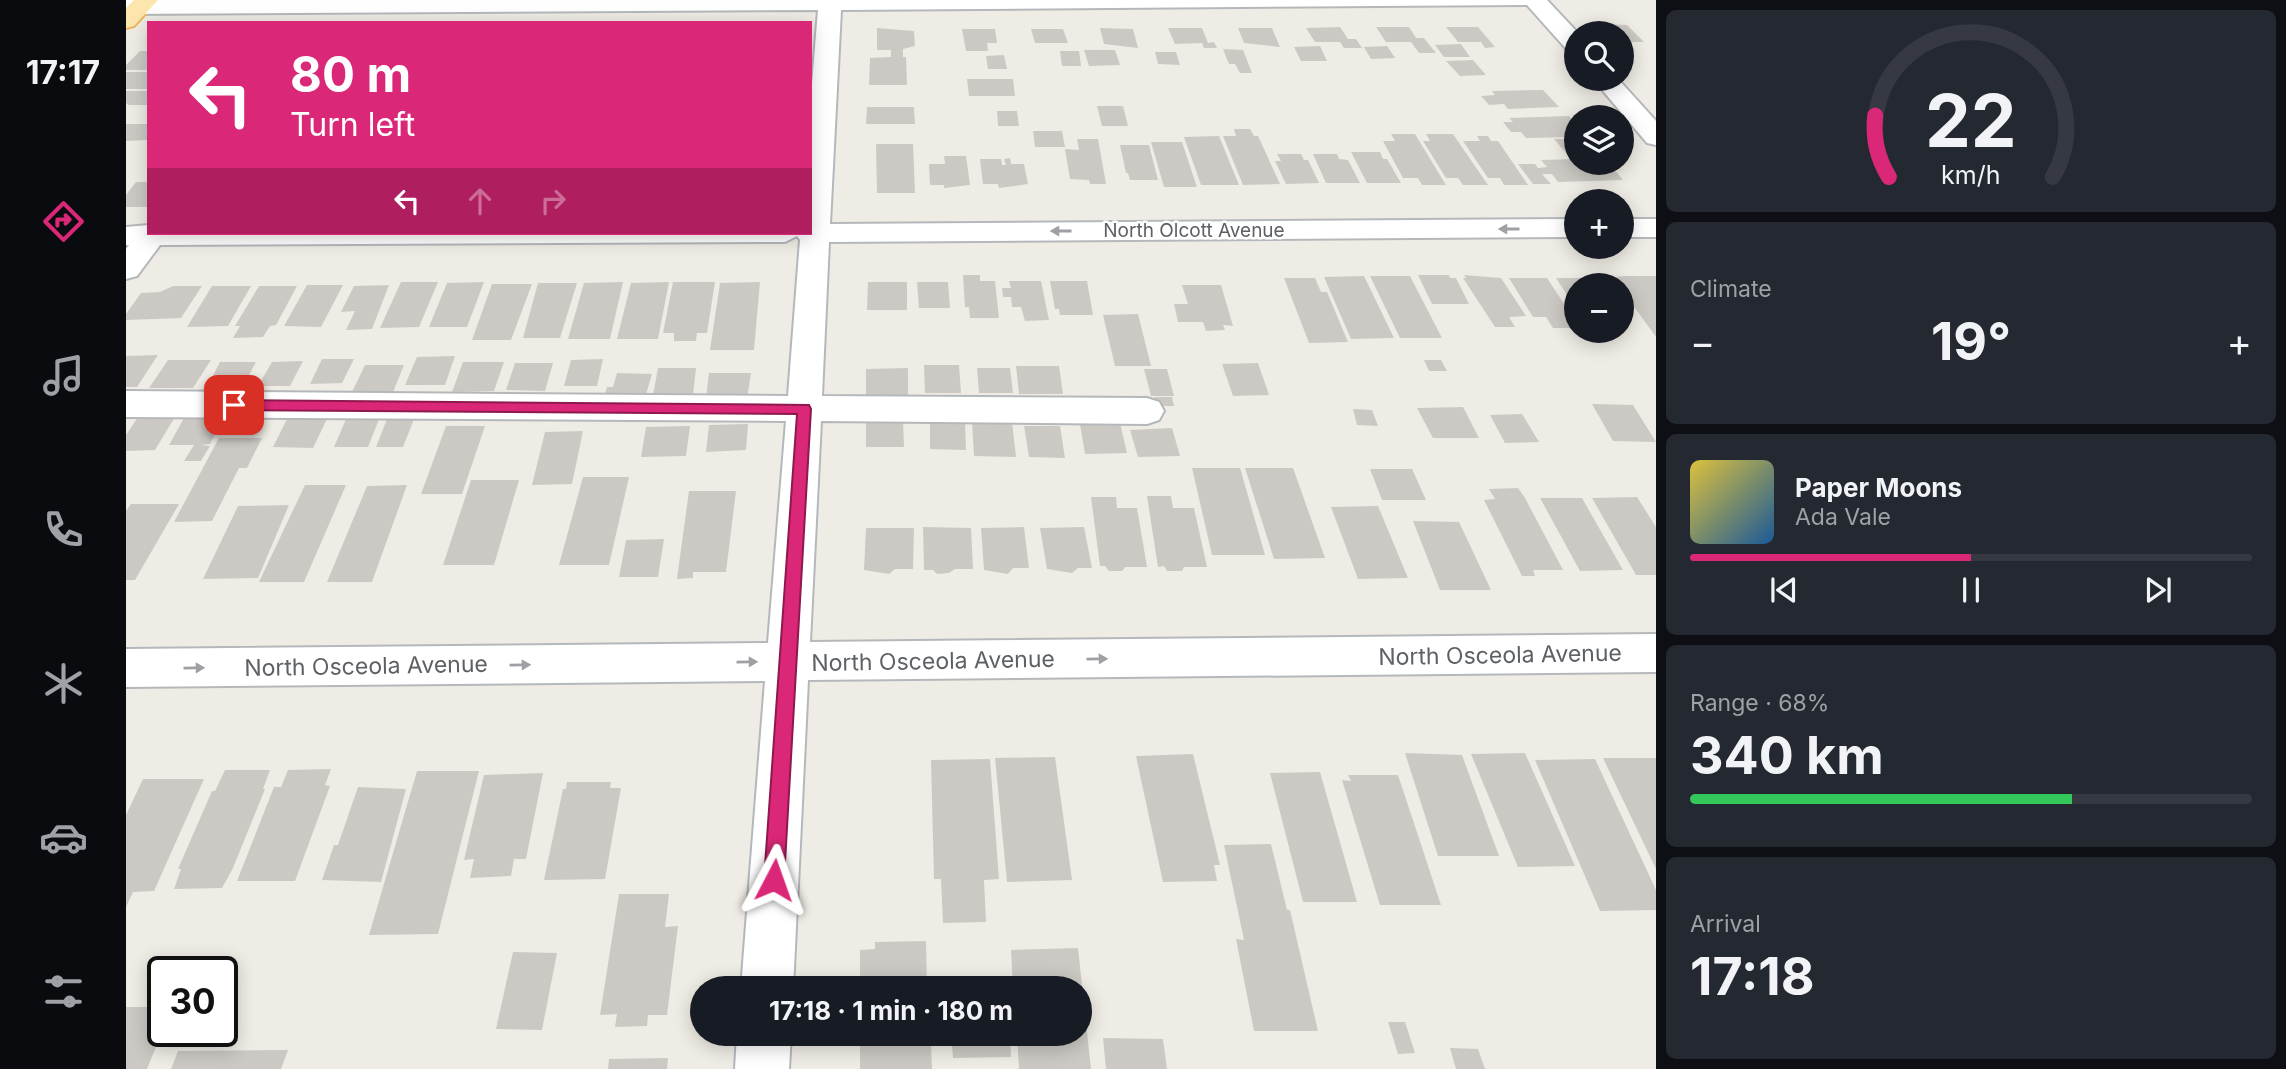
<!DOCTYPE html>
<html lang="en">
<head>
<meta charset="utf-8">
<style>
	:root { --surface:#171b24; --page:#242831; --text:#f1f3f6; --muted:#9ea1a6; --line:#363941; --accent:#db2777 }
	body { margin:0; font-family:Inter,sans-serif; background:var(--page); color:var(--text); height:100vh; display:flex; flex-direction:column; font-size:26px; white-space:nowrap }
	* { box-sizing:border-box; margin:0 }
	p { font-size:23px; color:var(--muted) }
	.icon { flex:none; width:38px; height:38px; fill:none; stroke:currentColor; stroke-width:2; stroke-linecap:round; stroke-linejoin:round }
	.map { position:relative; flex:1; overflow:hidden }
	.side { display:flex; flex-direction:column; gap:10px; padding:10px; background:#0d0f14; width:630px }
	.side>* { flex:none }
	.banner { position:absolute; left:21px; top:21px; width:665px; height:214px; border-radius:0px; box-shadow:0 4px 18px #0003; background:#db2777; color:#fff; overflow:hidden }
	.fabs { position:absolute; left:1438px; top:21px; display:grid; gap:14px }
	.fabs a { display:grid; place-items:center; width:70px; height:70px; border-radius:50%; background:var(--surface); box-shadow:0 4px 18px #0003; font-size:35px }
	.speed { position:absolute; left:21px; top:956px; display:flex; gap:14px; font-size:35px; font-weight:700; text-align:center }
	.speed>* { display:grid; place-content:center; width:91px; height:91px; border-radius:50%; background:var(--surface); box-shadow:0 4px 18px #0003; line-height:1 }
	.speed .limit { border:4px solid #111; border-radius:10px; background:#fff; color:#111 }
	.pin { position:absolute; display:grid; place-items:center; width:60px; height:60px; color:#fff; margin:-30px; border-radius:14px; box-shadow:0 4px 10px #0006 }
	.me { position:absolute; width:77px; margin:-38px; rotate:4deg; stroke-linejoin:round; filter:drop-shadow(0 0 5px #0008) }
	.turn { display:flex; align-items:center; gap:24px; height:147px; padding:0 28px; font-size:32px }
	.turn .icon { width:91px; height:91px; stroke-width:2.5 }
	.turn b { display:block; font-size:49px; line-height:60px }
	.lanes { display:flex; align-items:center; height:66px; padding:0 28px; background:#0003; justify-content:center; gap:35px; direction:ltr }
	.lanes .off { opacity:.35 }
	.big { font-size:52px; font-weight:700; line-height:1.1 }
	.side .widget { flex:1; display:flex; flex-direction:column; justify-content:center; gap:10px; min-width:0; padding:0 24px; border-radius:10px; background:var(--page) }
	.side .dial { align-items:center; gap:0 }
	.dial svg { height:182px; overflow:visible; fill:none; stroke:var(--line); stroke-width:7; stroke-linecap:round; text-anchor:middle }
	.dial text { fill:var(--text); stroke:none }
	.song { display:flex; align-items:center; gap:21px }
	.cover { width:84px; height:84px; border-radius:10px; background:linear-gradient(135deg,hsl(50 70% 55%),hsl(210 70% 35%)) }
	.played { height:7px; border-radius:4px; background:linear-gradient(90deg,var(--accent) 50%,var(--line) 50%) }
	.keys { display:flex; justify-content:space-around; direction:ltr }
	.heat { display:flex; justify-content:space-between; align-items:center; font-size:38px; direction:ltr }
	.charge { height:10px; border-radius:5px; background:linear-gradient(90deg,#34c759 68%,var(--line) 0) }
	.trip { position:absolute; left:564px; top:976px; width:402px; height:70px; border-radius:35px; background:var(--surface); box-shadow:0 4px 18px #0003; font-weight:700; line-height:70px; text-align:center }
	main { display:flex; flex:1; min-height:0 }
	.dock { display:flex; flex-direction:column; width:126px; justify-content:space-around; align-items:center; background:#090b0e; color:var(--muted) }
	.dock .icon { width:49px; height:49px }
	.dock .current { color:var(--accent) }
	.dock b { font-size:32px; color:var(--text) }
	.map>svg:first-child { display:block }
	.building { fill:#ccc9c4 }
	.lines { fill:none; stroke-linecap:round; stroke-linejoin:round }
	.minor-casing { stroke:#b5b8bb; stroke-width:4 }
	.major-casing { stroke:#ecb661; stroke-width:4 }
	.minor { fill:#fff; fill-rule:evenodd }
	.major { fill:#fce6ad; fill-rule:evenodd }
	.oneway { fill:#9ea0a3 }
	.route { fill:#db2777; stroke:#8e194d; stroke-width:2 }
	.labels { text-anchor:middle; stroke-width:5; stroke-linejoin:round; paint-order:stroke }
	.far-street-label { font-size:19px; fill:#5d6165; stroke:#fff }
	.street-label { font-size:23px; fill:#5d6165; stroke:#fff }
</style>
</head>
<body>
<main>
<nav class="dock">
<b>17:17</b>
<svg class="icon current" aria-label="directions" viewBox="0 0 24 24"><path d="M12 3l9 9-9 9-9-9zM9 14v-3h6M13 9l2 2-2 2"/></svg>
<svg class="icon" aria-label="music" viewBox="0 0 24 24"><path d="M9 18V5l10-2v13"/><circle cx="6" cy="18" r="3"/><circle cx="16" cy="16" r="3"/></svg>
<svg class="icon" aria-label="phone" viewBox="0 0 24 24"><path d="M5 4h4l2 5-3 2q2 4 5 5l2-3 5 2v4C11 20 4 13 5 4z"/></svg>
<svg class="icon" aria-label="climate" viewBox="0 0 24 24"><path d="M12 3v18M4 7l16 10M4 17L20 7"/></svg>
<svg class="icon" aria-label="car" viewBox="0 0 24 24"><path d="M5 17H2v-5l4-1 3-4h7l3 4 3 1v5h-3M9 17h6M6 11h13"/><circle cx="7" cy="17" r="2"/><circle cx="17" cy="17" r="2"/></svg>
<svg class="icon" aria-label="filters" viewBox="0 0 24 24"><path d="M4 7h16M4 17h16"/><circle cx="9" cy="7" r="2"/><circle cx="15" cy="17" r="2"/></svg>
</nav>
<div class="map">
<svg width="1530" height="1069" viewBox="0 0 1530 1069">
	<rect width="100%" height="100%" fill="#efece5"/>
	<!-- building -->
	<path class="building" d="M1475,24L1501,25L1518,42H1496V33H1484Z
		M1214,27L1222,39H1230L1236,48H1218L1214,42H1189L1180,28Z
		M1250,27H1283L1290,38H1298L1310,53H1293L1285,42H1260Z
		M1320,27H1352L1369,47L1359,48L1355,42H1332Z
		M751,28L788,31L789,46L777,49V57H780L781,85H743L744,58L765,57V50H751Z
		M974,28L1007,29L1012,48L978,44Z
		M1042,28H1076L1082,43L1088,42L1091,48H1078L1076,43L1049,44Z
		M1112,28H1146L1154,47L1118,43Z
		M836,29H869L871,43H861L862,51H840Z
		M905,29H937L942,43H909Z
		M1335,44L1344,57H1318L1309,45Z
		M1194,46L1201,61H1175L1168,47Z
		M1261,46L1269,58L1245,59L1238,47Z
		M1097,49L1117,50L1126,73H1114L1109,64H1103Z
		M958,50H989L994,65L963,66Z
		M14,51H23V70H0V65Z
		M934,51H953L955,66H936Z
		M1029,52H1050L1054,65L1032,64Z
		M878,55L881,69H862L860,56Z
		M1347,60L1360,75L1334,76L1320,61Z
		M0,72H23V89H0Z
		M841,79H887L889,96H843Z
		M1417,90L1433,107L1382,109L1378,104L1363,105L1355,96L1369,95L1366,91Z
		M0,91H23V105H3L0,103Z
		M971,106H997L1002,126H976Z
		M741,107H788L789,124H740Z
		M871,111H891L893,126H872Z
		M1443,116L1451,124V137L1400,138L1395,132H1385L1377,122H1387L1383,118Z
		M0,124H23V140L0,141Z
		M1108,129H1124L1128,136H1132L1154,184L1117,185L1097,136H1110Z
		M907,131H936L939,147H909Z
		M1265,134H1289L1320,185H1296L1292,178H1277L1257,141H1269Z
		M1300,134H1327L1362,185H1337L1332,178H1320L1297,141H1304Z
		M1093,136L1113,185H1075L1058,137Z
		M1351,136H1362L1365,141H1372L1402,185H1378L1374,178H1362L1337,141H1354Z
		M951,139H972L980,184H964L963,180L944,179L939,149L953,150Z
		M1428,139H1451V152L1440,153Z
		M1025,142H1056L1071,187H1038Z
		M750,144H787L789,193H751Z
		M994,145H1023L1032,180H1004L1002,173H1000Z
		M1225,152H1254L1257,159H1261L1275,183H1241Z
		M1151,154H1175L1178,160H1182L1193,183L1160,184L1149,161H1155Z
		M1187,154H1211L1213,159L1222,160L1234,183H1200Z
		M818,156H840L844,185L818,188V185H804L803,164H819Z
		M884,158L885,164H898L902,184L873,188L872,184H857L854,159H875L876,165H880L878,159Z
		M1451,159V163H1483L1497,180L1432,182L1426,174H1416L1425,184H1407L1392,164H1409L1412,168L1421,167L1415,160Z
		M10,182H23V207H0V195Z
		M837,275H854V281H869L873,318H844L843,307H839Z
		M1292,275H1323L1324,278H1330L1343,304H1306Z
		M1338,275L1375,278L1400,316L1383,317L1389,327H1369L1337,278H1340Z
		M1238,276L1268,338L1225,339L1198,277Z
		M1244,276H1284L1316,338H1274Z
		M1499,276H1530V337L1496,290V285H1493L1487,277Z
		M1158,278H1189L1195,292H1201L1222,342L1183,343Z
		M1383,278H1421L1446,316L1441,317L1448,328H1427L1420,317H1407Z
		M1430,278H1467L1472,285H1451V310Z
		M883,281H915L923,320L899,321L895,307H886L885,297H877L876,288H885Z
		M924,281H961L967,315H934L933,309H929Z
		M275,282H312L293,327L254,328Z
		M358,282L341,327H303L321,283Z
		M497,282L484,339H442L458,283Z
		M543,282L532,339H491L505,283Z
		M547,282H589L581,333H571L570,341H548V333H537Z
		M634,282L628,350H584L594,283Z
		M742,282H781V310H741Z
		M791,282H822L824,308H793Z
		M412,283H451L434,338H397Z
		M366,284H406L385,340H346Z
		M181,285H217L195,327L158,326Z
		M263,285L246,329L220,330L229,311L215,312L228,286Z
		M1056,285H1095L1107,326L1097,325L1099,330L1080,331L1077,322H1052L1048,304H1062Z
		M47,286H76L55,318L0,320V314L15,293L34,292Z
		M86,286H125L102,326L61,327Z
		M133,286H171L150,325L144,326L137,337L107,338L114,326H109Z
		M1012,314L1025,366H989L977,315Z
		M32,355L11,387H0V356Z
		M329,356L319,385H279L291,357Z
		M196,359H228L216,383L184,384Z
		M477,359L471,386H438L445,360Z
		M42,360H85L67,388H23Z
		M1298,360H1315L1321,371H1303Z
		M177,361L164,386H132L146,362Z
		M94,362H130L117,386L81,387Z
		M337,362H378L368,391L326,392Z
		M389,363H427L419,391L380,390Z
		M1132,363L1143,395L1107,396L1096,364Z
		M239,365H278L267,392H226Z
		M798,365H833L835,393H799Z
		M890,366H933L937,394H893Z
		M532,368H570L567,395H527Z
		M782,368V398L740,399V369Z
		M851,368H884L887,393H853Z
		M1018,369H1041L1048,396H1025Z
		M491,373L526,374L519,398H478L481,387H487Z
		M583,373H625L621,399H580Z
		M1028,397H1046L1048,406H1031Z
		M1466,404L1507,405L1530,442L1487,441Z
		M1337,407L1353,438H1307L1291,408Z
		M1227,409L1246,410L1252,426L1231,425Z
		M1396,414L1413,442L1379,443L1364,415Z
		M12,417H49L29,450L0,451V435Z
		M98,417L84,444L75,445L84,446L75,461H58L68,445H43L58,418Z
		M162,417H202L187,448L147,447Z
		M221,417H254L242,447H208Z
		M261,419H288L277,447H250Z
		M740,420H777L778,447H740Z
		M804,422L839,423L840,450L804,449Z
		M846,422H886L890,457L848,456Z
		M994,423L1001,453L959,454L954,424Z
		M622,424L620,450L580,452L583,425Z
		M320,426H359L336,494H295Z
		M564,426L560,456L515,457L520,427Z
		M898,426H934L939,458L903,457Z
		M1046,428L1054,456L1012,457L1004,430Z
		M457,431L446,484L406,485L419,432Z
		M93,438H136L121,468H113L86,521L48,522Z
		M1066,468H1114L1139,555H1086Z
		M1119,468H1167L1199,558L1148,559Z
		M1244,469H1286L1300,500H1256Z
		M457,477H503L483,565H433Z
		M345,480H393L368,565H317Z
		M179,485H220L178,582H133Z
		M281,485L246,582H201L241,486Z
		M1392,488L1399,498L1437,570H1407L1409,576H1396L1358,500L1369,499L1363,489Z
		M563,491H610L600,572H567V578L551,579Z
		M1021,496H1045L1047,508H1068L1081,567H1058L1056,571H1041L1038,566L1032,567Z
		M965,497H990L991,508H1011L1021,567H999L996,571H983L979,566H974Z
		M1511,497L1530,527V575H1510L1466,498Z
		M1414,498H1456L1497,570L1454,571Z
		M5,504H53L9,580H0V511Z
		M163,505L132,578L77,579L112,506Z
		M1252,506L1282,578L1232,579L1205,507Z
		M1287,521L1333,522L1365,590H1314Z
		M797,527L845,528L847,569H829L823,573L811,574L807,570H798Z
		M898,527L903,568H887L882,574L858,570L855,528Z
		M958,527L966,568H952L946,573L921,569L914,528Z
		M740,528H788L787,569H769L763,574L738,570Z
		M538,539L532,577H493L500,540Z
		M1279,753L1336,755L1373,856H1312Z
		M1399,753L1449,866L1392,867L1345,754Z
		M1067,754L1094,865H1088L1091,881L1037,882L1010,756Z
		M929,757L946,880L881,882L869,758Z
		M1477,758H1530V869Z
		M864,759L873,879L858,880L860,922L817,923L815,879H808L805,760Z
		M1469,759L1530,890V910L1474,911L1409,760Z
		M205,769L199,785L204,786L169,881H111L148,787H155L162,770Z
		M99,770H144L137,789H139L107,868L96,888L48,889L55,869H52L86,791H89Z
		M291,771H353L312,934L243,935Z
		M1194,772L1231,902H1177L1144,773Z
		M417,773L400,859H388L385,876L344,878L348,859L338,860L358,775Z
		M1222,775H1272L1315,905H1254L1216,780L1225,781Z
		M17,779H78L28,891L7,892L0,907V815Z
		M441,782H485L484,788H495L479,879L418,880L437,789H440Z
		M232,787L280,789L255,882L196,880L208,845H212Z
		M1145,844L1161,910H1164L1192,1031H1128L1110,939L1118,940L1098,845Z
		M493,894H543L539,927L552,926L541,1015H522L521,1026L489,1027L491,1014L474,1015Z
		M800,941L801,989H734V950L749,949V942Z
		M952,948L965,1069H893L891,1034H954V989H887L885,950Z
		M387,952L431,953L416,1030L370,1029Z
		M0,1007H37V1030L21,1069H0Z
		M1262,1022H1279L1289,1053L1272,1054Z
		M825,1034H884L885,1057L827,1058Z
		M977,1038L1037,1039L1041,1069H980Z
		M805,1043L806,1069H734V1044Z
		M1324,1048L1352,1049L1359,1069H1330Z
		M162,1050L155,1069H45L52,1051Z
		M542,1058L541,1069H482L483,1059Z"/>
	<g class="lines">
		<!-- minor casing -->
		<g class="minor-casing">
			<path id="minor" d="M0,0H1421L1452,33L1451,54L1443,52L1401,5L715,10L704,224L1451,219V237L703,242L696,396L1021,398L1033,402L1038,411L1033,420L1021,424L695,421L684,642L1530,634V672L682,680L667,989H615L639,681L0,687V649L642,643L660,421L0,417V391L662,396L674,240L671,236L659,242L34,245L11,276L0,279V249L3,245H0V227L23,225V233H684V108L692,10L0,14Z
				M1467,79H1492L1530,121V145L1521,143Z
				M1496,219H1530V237H1496Z
				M611,1034H665L663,1069H609Z"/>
		</g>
		<!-- major casing -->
		<g class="major-casing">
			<path id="major" d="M8,0H32L8,26L0,28V8Z"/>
		</g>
		<!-- minor -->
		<use href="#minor" class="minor"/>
		<!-- major -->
		<use href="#major" class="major"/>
	</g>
	<!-- one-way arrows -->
	<defs><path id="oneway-solid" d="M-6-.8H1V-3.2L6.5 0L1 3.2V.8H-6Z" transform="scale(1.75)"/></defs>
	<g class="oneway">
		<use href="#oneway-solid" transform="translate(1383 229) rotate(180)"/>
		<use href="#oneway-solid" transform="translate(935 231) rotate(180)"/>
		<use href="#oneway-solid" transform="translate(971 659) rotate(-1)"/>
		<use href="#oneway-solid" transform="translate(621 662) rotate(-1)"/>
		<use href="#oneway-solid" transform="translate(394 665) rotate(-1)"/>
		<use href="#oneway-solid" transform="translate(68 668) rotate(-1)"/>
	</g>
	<!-- route -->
	<path class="route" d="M108,400L683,405L685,409L658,880L655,887L648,890L641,887L638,880L671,414L108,410L101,405Z"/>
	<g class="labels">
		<!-- far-street labels -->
		<g class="far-street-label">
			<text x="1068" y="237">North Olcott Avenue</text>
		</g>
		<!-- street labels -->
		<g class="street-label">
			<text transform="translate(1374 655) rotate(-1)" y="8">North Osceola Avenue</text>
			<text transform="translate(807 661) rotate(-1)" y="8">North Osceola Avenue</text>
			<text transform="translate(240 666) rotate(-1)" y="8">North Osceola Avenue</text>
		</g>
	</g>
</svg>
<div class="fabs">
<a><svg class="icon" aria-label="search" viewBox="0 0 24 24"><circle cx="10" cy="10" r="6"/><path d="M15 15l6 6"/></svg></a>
<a><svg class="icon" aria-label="layers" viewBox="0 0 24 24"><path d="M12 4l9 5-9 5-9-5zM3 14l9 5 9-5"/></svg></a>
<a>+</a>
<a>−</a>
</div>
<div class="speed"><div class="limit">30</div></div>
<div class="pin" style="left:108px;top:405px;background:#d93025"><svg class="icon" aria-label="arrive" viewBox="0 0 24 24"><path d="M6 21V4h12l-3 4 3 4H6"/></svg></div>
<svg class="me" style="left:648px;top:880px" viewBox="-20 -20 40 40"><path d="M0-17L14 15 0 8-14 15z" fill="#db2777" stroke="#fff" stroke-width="4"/></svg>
<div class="trip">17:18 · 1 min · 180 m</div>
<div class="banner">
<div class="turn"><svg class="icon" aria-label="left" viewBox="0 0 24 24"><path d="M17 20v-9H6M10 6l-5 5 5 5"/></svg><div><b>80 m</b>Turn left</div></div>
<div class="lanes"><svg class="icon" aria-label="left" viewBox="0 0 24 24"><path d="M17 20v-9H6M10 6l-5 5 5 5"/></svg><svg class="icon off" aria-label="ahead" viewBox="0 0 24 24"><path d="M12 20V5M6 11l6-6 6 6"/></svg><svg class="icon off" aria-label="right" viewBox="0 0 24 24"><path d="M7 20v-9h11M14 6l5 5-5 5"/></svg></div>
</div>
</div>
<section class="side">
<div class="widget dial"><svg viewBox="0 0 100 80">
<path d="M14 69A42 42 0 1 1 86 69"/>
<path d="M14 69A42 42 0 0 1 8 42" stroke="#db2777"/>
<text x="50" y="56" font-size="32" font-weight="700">22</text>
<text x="50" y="72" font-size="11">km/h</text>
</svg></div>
<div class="widget"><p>Climate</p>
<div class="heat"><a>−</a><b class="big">19°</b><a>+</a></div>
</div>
<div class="widget">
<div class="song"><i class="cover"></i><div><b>Paper Moons</b><p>Ada Vale</p></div></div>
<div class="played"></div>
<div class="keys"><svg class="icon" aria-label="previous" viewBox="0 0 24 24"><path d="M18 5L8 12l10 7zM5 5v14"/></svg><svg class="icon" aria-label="pause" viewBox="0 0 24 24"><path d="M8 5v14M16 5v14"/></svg><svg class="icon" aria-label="next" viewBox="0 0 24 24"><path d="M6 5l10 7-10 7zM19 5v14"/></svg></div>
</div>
<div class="widget"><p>Range · 68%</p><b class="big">340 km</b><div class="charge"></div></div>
<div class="widget"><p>Arrival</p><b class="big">17:18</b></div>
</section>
</main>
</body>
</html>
